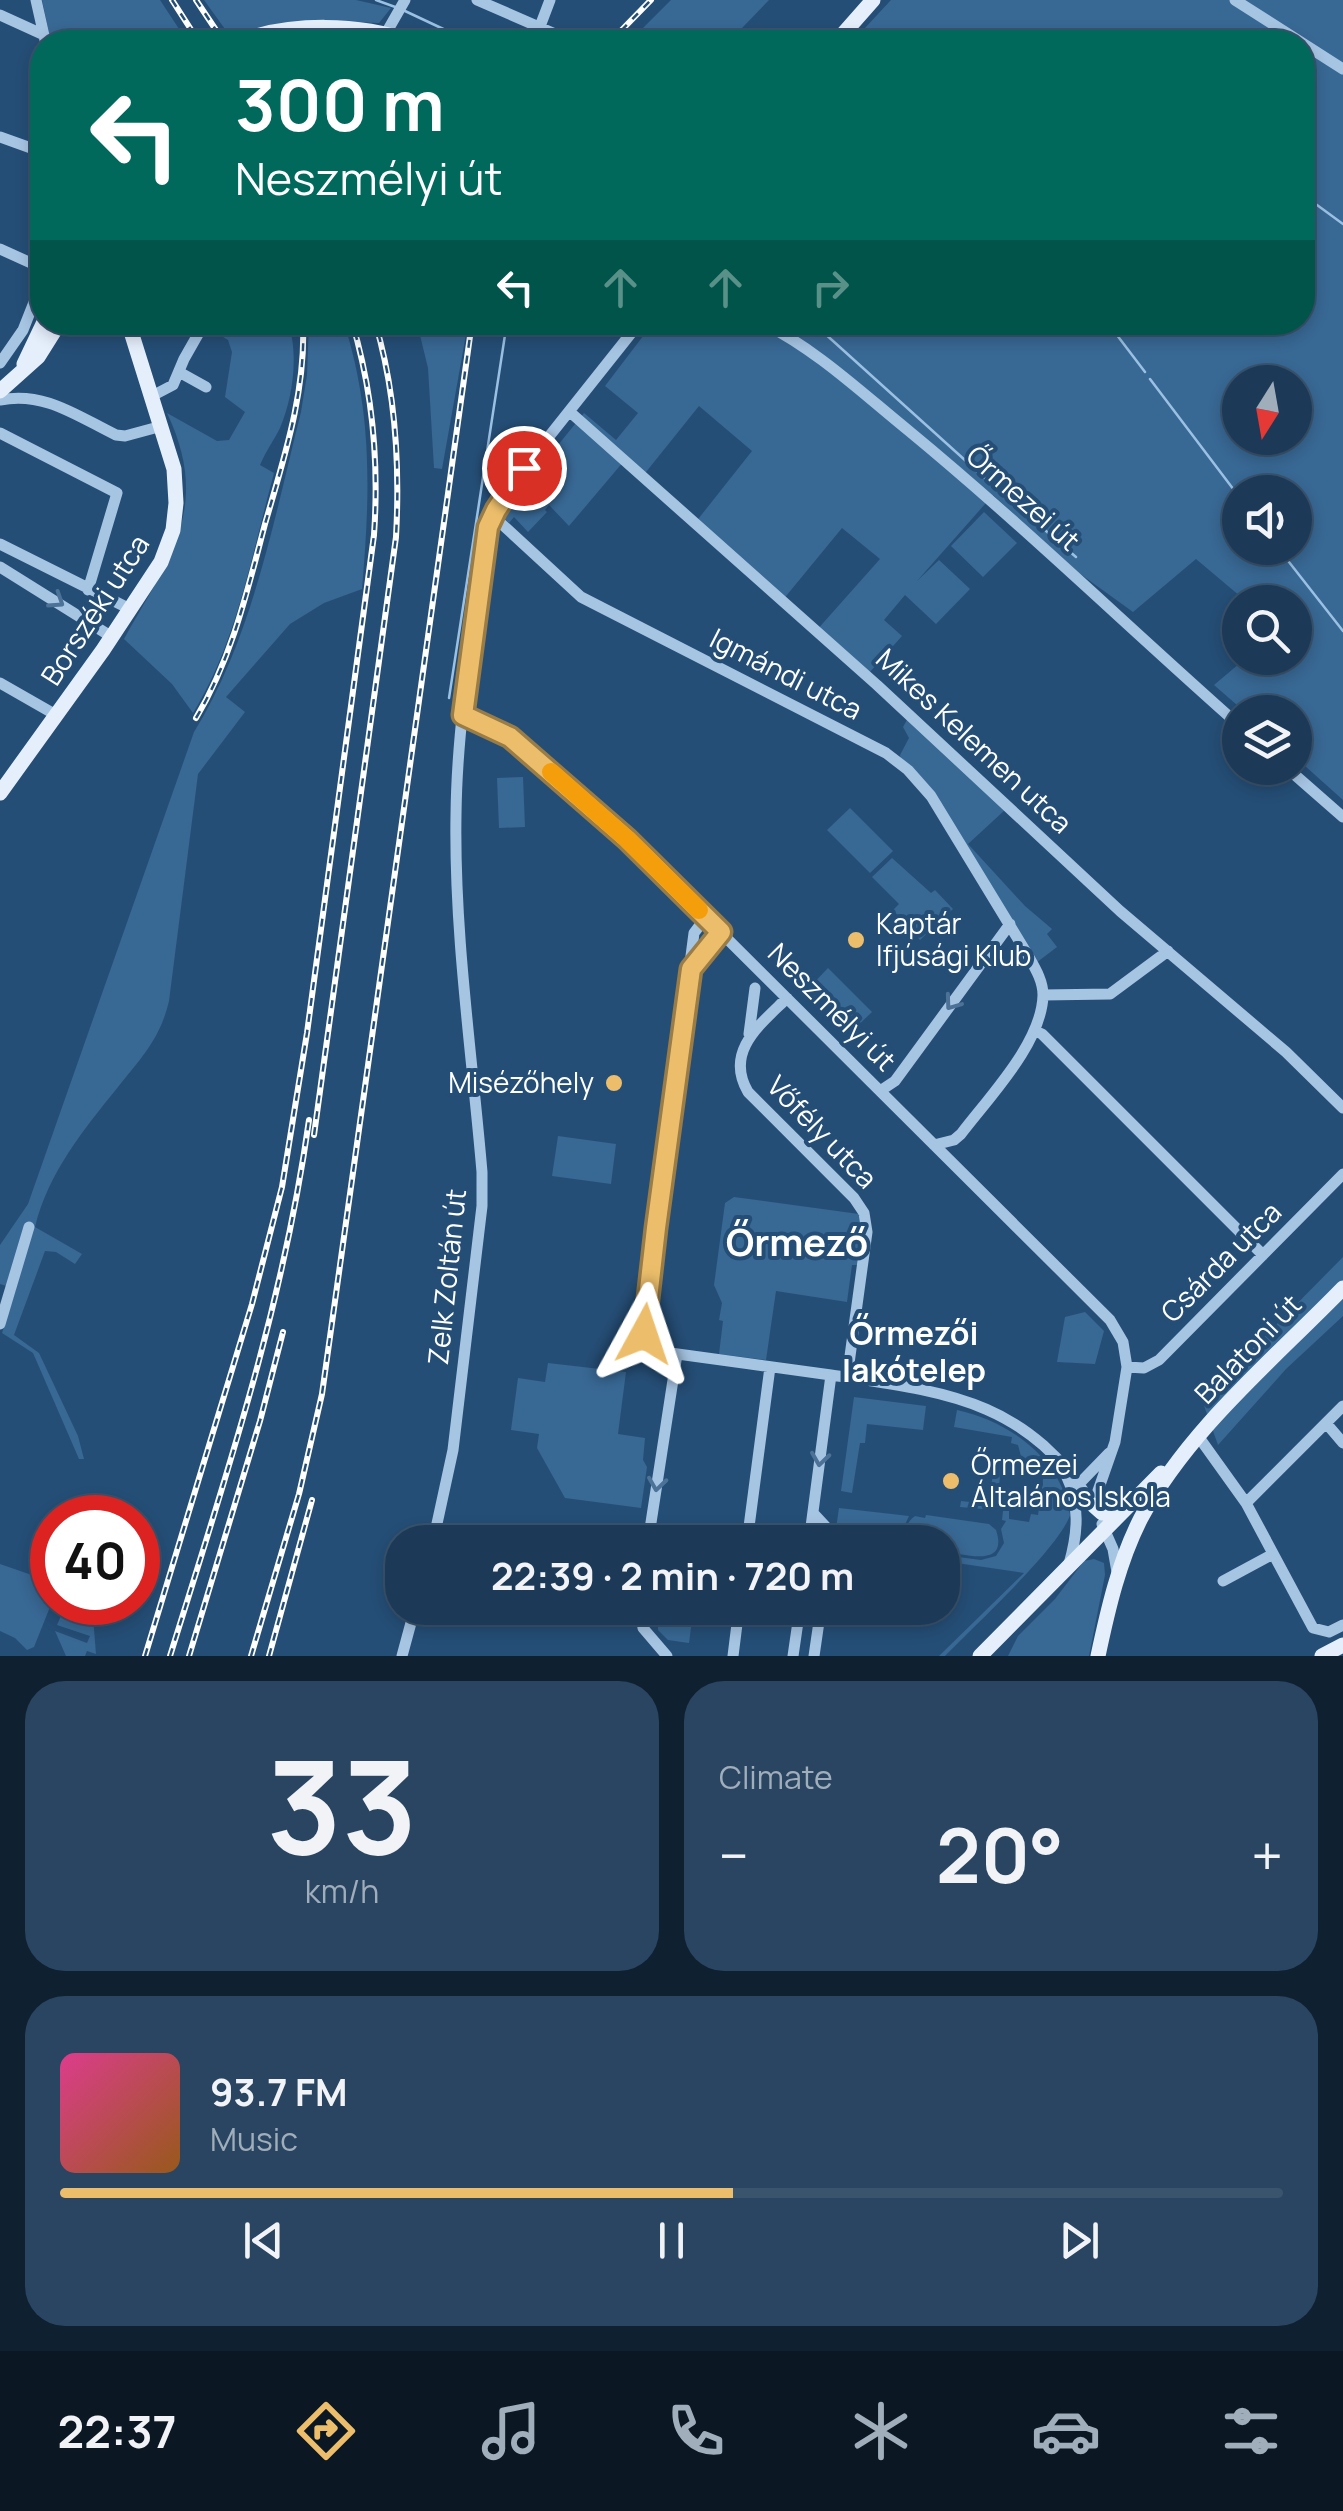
<!DOCTYPE html>
<html lang="en">
<head>
<meta charset="utf-8">
<style>
	:root { --surface:#1c3a58; --page:#294561; --text:#f1f3f6; --muted:#a0adba; --line:#3a546e; --accent:#ecbe6b }
	body { margin:0; font-family:Manrope,sans-serif; background:var(--page); color:var(--text); height:100vh; display:flex; flex-direction:column; font-size:38px; white-space:nowrap }
	* { box-sizing:border-box; margin:0 }
	p { font-size:32px; color:var(--muted) }
	.icon { flex:none; width:55px; height:55px; fill:none; stroke:currentColor; stroke-width:2; stroke-linecap:round; stroke-linejoin:round }
	.map { position:relative; height:1656px; overflow:hidden }
	.drawer { display:flex; flex-direction:column; gap:25px; padding:25px; background:#0f2030; flex:1 }
	.drawer>* { flex:none }
	.hud { position:absolute; left:30px; top:30px; width:1285px; height:305px; border-radius:40px; box-shadow:0 5px 15px #0003,0 0 0 2px var(--line); background:#00695c; color:#fff; overflow:hidden }
	.needle { width:65px; rotate:191deg }
	.tools { position:absolute; left:1222px; top:365px; display:grid; gap:20px }
	.tools a { display:grid; place-items:center; width:90px; height:90px; border-radius:50%; background:var(--surface); box-shadow:0 5px 15px #0003,0 0 0 2px var(--line); font-size:50px }
	.speed { position:absolute; left:30px; top:1495px; display:flex; gap:20px; font-size:50px; font-weight:700; text-align:center }
	.speed>* { display:grid; place-content:center; width:130px; height:130px; border-radius:50%; background:var(--surface); box-shadow:0 5px 15px #0003,0 0 0 2px var(--line); line-height:1 }
	.speed .limit { border:15px solid #d22; background:#fff; color:#111 }
	.pin { position:absolute; display:grid; place-items:center; width:85px; height:85px; color:#fff; margin:-42px; border:5px solid #fff; border-radius:50%; box-shadow:0 2px 10px #0007 }
	.me { position:absolute; width:110px; margin:-55px; rotate:5deg; stroke-linejoin:round; filter:drop-shadow(0 0 8px #0008) }
	.turn { display:flex; align-items:center; gap:35px; height:210px; padding:0 40px; font-size:45px }
	.turn .icon { width:130px; height:130px; stroke-width:2.5 }
	.turn b { display:block; font-size:70px; line-height:85px }
	.lanes { display:flex; align-items:center; height:95px; padding:0 40px; background:#0003; justify-content:center; gap:50px; direction:ltr }
	.lanes .off { opacity:.35 }
	.big { font-size:75px; font-weight:700; line-height:1.1 }
	.drawer .tile { flex:1; display:flex; flex-direction:column; justify-content:center; gap:15px; min-width:0; padding:0 35px; border-radius:40px; background:var(--page) }
	.drawer .dial { align-items:center; gap:0 }
	.dial b { font-size:130px; line-height:1 }
	.song { display:flex; align-items:center; gap:30px }
	.cover { width:120px; height:120px; border-radius:15px; background:linear-gradient(135deg,hsl(330 70% 55%),hsl(30 70% 35%)) }
	.played { height:10px; border-radius:5px; background:linear-gradient(90deg,var(--accent) 55%,var(--line) 55%) }
	.keys { display:flex; justify-content:space-around; direction:ltr }
	.heat { display:flex; justify-content:space-between; align-items:center; font-size:55px; direction:ltr }
	.drawer .tiles { flex:1; display:grid; gap:25px; grid-template-columns:1fr 1fr }
	.tile:last-child { grid-column:span 2 }
	.trip { position:absolute; left:385px; top:1525px; width:575px; height:100px; border-radius:40px; background:var(--surface); box-shadow:0 5px 15px #0003,0 0 0 2px var(--line); font-weight:700; line-height:100px; text-align:center }
	.menu { display:flex; height:160px; justify-content:space-around; align-items:center; background:#0b1723; color:var(--muted) }
	.menu .icon { width:70px; height:70px }
	.menu .selected { color:var(--accent) }
	.menu b { font-size:45px; color:var(--text) }
	.map>svg:first-child { display:block }
	.green { fill:#386894; fill-rule:evenodd }
	.lines { fill:none; stroke-linecap:round; stroke-linejoin:round }
	.stream { stroke:#9ac1e3; stroke-width:2.5 }
	.minor { stroke:#a6c5e3; stroke-width:11 }
	.major { stroke:#e5effc; stroke-width:15 }
	.rail-casing { stroke:#fff; stroke-width:6 }
	.rail { stroke:#254e76; stroke-width:2.5; stroke-dasharray:8; stroke-linecap:butt }
	.oneway { stroke:#4c7297 }
	.route-casing { stroke:#997c46; stroke-width:25 }
	.route { stroke:#ecbe6b; stroke-width:18 }
	.slow { stroke:#f59e0b; stroke-width:18 }
	.poi-dot { fill:#ecbe6b; stroke:#254e76; stroke-width:4 }
	.labels { text-anchor:middle; stroke-width:8; stroke-linejoin:round; paint-order:stroke }
	.street-label { font-size:28px; fill:#fff; stroke:#254e76 }
	.poi-label { font-size:28px; fill:#fff; stroke:#254e76; text-anchor:start }
	.quarter-label { font-size:32px; font-weight:bold; fill:#fff; stroke:#254e76 }
	.district-label { font-size:38px; font-weight:bold; fill:#fff; stroke:#254e76 }
</style>
</head>
<body>
<div class="map">
<svg width="1343" height="1656" viewBox="0 0 1343 1656">
	<rect width="100%" height="100%" fill="#254e76"/>
	<!-- green -->
	<path class="green" d="M42,0H160L181,32L177,35L181,42H51Z
		M204,0H356L391,8L379,23C328,21 279,17 230,36Z
		M671,0H769L742,28L726,30L728,39L723,42H629Z
		M891,0H1343V800L1295,757V712H1245L1214,685L1246,658H1295V602H1247L1196,559L1133,612L1079,573L993,495L917,581L939,560L970,589L936,624L905,595L884,620L902,636L869,673L816,631L880,559L842,528L782,601L695,523L752,451L699,406L642,477L624,461L569,526L549,505L545,510L547,512L528,532L514,517L509,523L505,519L506,510L502,506L522,479L527,482L548,447L554,450L584,413L616,440L638,413L605,386L653,323L1302,322V42H852ZM1240,382H1295V438H1240ZM1240,492H1295V548H1240Z
		M222,323H288C299,353 293,398 280,428C274,440 266,451 260,465L274,473C252,553 237,642 193,713L172,684L124,639C169,558 212,508 167,413L217,441L229,440L245,412L225,397L232,352L228,340L215,332Z
		M309,323H344C373,414 370,495 362,589L324,603L290,624L226,697L245,712L198,774L169,1001C160,1039 142,1057 118,1087C84,1129 48,1173 35,1227L82,1254L75,1264L56,1252L45,1251L14,1335L39,1353L78,1436L84,1459H79L33,1353L2,1333L16,1289L0,1284V1245L28,1204L194,732C252,639 274,519 301,412L307,375Z
		M417,323H468L442,469L434,468L428,368Z
		M984,512L1017,543L983,577L951,546Z
		M908,718L1006,809L968,844L1025,906L1052,929L1047,934L1057,947L1036,963L901,760L900,755L909,738L903,727Z
		M523,777L525,827L499,828L497,778Z
		M850,808L893,851L870,873L827,830Z
		M892,858L931,893L935,890L953,909L920,940L893,910L899,904L872,877Z
		M828,968L872,1012L850,1033L807,990Z
		M558,1136L616,1144L611,1184L552,1176Z
		M734,1197L859,1214L864,1223L859,1265H852L847,1302L776,1291L766,1360L719,1354L723,1321L719,1320L722,1303L714,1285L725,1203Z
		M1343,1257V1316L1286,1369L1218,1445L1202,1400Z
		M1085,1312L1104,1331L1095,1364L1057,1362L1065,1317Z
		M548,1363L626,1372L618,1434L645,1438L643,1460L647,1467L641,1508L565,1498L537,1448L539,1434L511,1430L518,1378L545,1382Z
		M854,1397L926,1406L923,1430L867,1424L865,1443H860L852,1493L841,1491Z
		M957,1410C1009,1421 1062,1459 1070,1515C1060,1547 973,1627 945,1656H939L1024,1573L943,1561V1555L981,1560L996,1556L1004,1543L1001,1529L1006,1521L1002,1520L1003,1511H1009V1519L1029,1522L1031,1514L1038,1515L1039,1508L1046,1509L1048,1503L1040,1501L1044,1472L1024,1468L1018,1445L1011,1443L1012,1437L954,1427Z
		M995,1456L1002,1457L999,1486L1013,1489L1012,1496L1018,1497V1505L1002,1502L994,1510L960,1507L961,1501L989,1504Z
		M839,1508L909,1516L903,1529L906,1542H834Z
		M926,1515L989,1524L996,1530C1009,1569 964,1554 943,1551L942,1542H910C904,1533 905,1523 915,1516L925,1518Z
		M1094,1559L1104,1563L1105,1575L1089,1656H1008L1018,1636L1055,1599L1084,1561Z
		M0,1564L49,1581L44,1596L52,1602L34,1647L27,1650L15,1638L0,1631Z
		M67,1602L92,1604L96,1654L87,1651L85,1656H66L55,1631L87,1643L90,1636L57,1625Z
		M658,1615L692,1620L689,1643L668,1640L658,1630Z"/>
	<g class="lines">
		<!-- stream -->
		<path class="stream" d="M376,0L398,8
			M405,11L471,42
			M1302,194L1343,224
			M812,322L987,480
			M1107,322L1145,372
			M1150,379L1240,498
			M993,485L1076,557
			M1278,548L1343,631
			M449,698L507,322"/>
		<!-- minor -->
		<path class="minor" d="M36,0L45,40
			M477,0L562,37
			M1235,0L1343,69
			M0,15L44,35
			M539,29L550,0
			M381,42L405,0
			M0,137L42,152
			M0,249L42,268
			M761,322C816,349 862,393 909,431C1023,525 1129,628 1240,726
			M0,363L23,330L42,282
			M179,372L206,387
			M152,396L173,385L184,359L205,322
			M0,400C44,391 77,416 116,435L125,436L162,426
			M570,412L877,685L1120,911L1286,1052L1343,1108
			M0,433L117,493L88,590
			M493,516L581,597L886,753L908,770L931,796L1026,952C1033,965 1043,979 1043,995C1042,1043 989,1097 961,1134L954,1140L934,1145
			M0,544L130,609
			M0,567L112,637
			M0,683L56,715
			M463,715L510,737L627,839L1110,1320L1123,1342L1127,1367L1115,1442L1093,1505
			M1287,768L1343,817
			M706,917L694,933L644,1316L647,1340L663,1352C719,1360 775,1367 831,1375C946,1392 1027,1399 1094,1507
			M691,969L721,932
			M1043,995L1110,994L1168,951
			M787,998C761,1024 724,1051 748,1092L854,1198L864,1213L867,1232L847,1378
			M1035,1031L1042,1034L1263,1255
			M749,1034L755,988
			M880,1091L895,1081L1010,924
			M0,1324L29,1227
			M1127,1367L1144,1368L1159,1360L1343,1174
			M1326,1423L1343,1443
			M1198,1436L1246,1503L1313,1628L1329,1632L1343,1625
			M1066,1475C1080,1504 1078,1533 1069,1564
			M1077,1486L1109,1453
			M1246,1503L1343,1406
			M813,1513L827,1528L830,1542
			M1102,1524L1113,1549L1117,1572
			M433,1542L453,1450L482,1206V1172C472,1054 454,933 456,815C457,718 475,622 488,527L496,510L524,468L640,322
			M648,1542L677,1354
			M747,1542L770,1367
			M809,1542L831,1375
			M1223,1581L1273,1554
			M640,1608L643,1628L667,1656
			M402,1656L415,1608
			M733,1656L739,1608
			M793,1656L800,1608
			M814,1656L821,1608"/>
		<!-- major -->
		<path class="major" d="M237,42C291,22 359,23 413,42
			M836,42L873,0
			M24,364L44,322
			M0,391L38,357L60,322
			M0,793L103,650L161,562L173,530L176,503L174,469L128,322
			M1093,1505L1102,1513L1123,1511
			M980,1656L1161,1473
			M1098,1656C1108,1609 1119,1561 1141,1518C1189,1429 1273,1360 1343,1288
			M1322,1656L1343,1645"/>
		<!-- rail casing -->
		<g class="rail-casing">
			<path id="rail" d="M172,0L199,42
				M196,0L224,42
				M610,42L651,0
				M196,718C232,658 247,592 265,524C284,458 306,392 303,322
				M314,1135L396,537C400,464 396,392 375,322
				M145,1656L252,1304L282,1187L307,1033L374,535C379,463 373,392 352,322
				M170,1656C226,1476 283,1307 309,1120
				M189,1656L260,1421L283,1332
				M251,1656L299,1494L322,1394L472,322
				M269,1656L312,1500"/>
		</g>
		<!-- rail -->
		<use href="#rail" class="rail"/>
	</g>
	<!-- one-way arrows -->
	<defs><path id="oneway-chevron" d="M-2-3.5L2.5 0L-2 3.5" fill="none" stroke-width="1.6" stroke-linecap="round" stroke-linejoin="round" transform="scale(2.5)"/></defs>
	<g class="oneway">
		<use href="#oneway-chevron" transform="translate(57 601) rotate(33)"/>
		<use href="#oneway-chevron" transform="translate(952 1003) rotate(126)"/>
		<use href="#oneway-chevron" transform="translate(820 1459) rotate(98)"/>
		<use href="#oneway-chevron" transform="translate(657 1484) rotate(98)"/>
	</g>
	<g class="lines">
		<!-- route casing -->
		<g class="route-casing">
			<path id="route" d="M524,468L496,510L488,527L463,715L510,737L627,839L721,932L691,969L656,1228L644,1334"/>
		</g>
		<!-- route -->
		<use href="#route" class="route"/>
		<!-- slow -->
		<path class="slow" d="M551,772L627,839L699,910"/>
	</g>
	<!-- markers -->
	<g class="poi-dot">
		<circle cx="856" cy="940" r="10"/>
		<circle cx="614" cy="1083" r="10"/>
		<circle cx="951" cy="1481" r="10"/>
	</g>
	<g class="labels">
		<!-- street labels -->
		<g class="street-label">
			<text transform="translate(1023 498) rotate(42)" y="10">Őrmezei út</text>
			<text transform="translate(95 610) rotate(-57)" y="10">Borszéki utca</text>
			<text transform="translate(786 674) rotate(27)" y="10">Igmándi utca</text>
			<text transform="translate(974 741) rotate(43)" y="10">Mikes Kelemen utca</text>
			<text transform="translate(832 1007) rotate(45)" y="10">Neszmélyi út</text>
			<text transform="translate(822 1132) rotate(46)" y="10">Vőfély utca</text>
			<text transform="translate(1221 1262) rotate(-45)" y="10">Csárda utca</text>
			<text transform="translate(447 1277) rotate(-84)" y="10">Zelk Zoltán út</text>
			<text transform="translate(1248 1349) rotate(-46)" y="10">Balatoni út</text>
		</g>
		<!-- poi labels -->
		<g class="poi-label">
			<text x="876" y="934">Kaptár<tspan x="876" dy="32">Ifjúsági Klub</tspan></text>
			<text x="594" y="1093" text-anchor="end">Misézőhely</text>
			<text x="971" y="1475">Őrmezei<tspan x="971" dy="32">Általános Iskola</tspan></text>
		</g>
		<!-- quarter labels -->
		<g class="quarter-label">
			<text x="914" y="1345">Őrmezői<tspan x="914" dy="37">lakótelep</tspan></text>
		</g>
		<!-- district labels -->
		<g class="district-label">
			<text x="797" y="1256">Őrmező</text>
		</g>
	</g>
</svg>
<div class="tools">
<a><svg class="needle" viewBox="-14 -14 28 28"><path d="M0-13l5 13h-10z" fill="#e53935"/><path d="M0 13l5-13h-10z" fill="#a0adba"/></svg></a>
<a><svg class="icon" aria-label="sound" viewBox="0 0 24 24"><path d="M4 9h4l5-4v14l-5-4H4zM17 9q2 3 0 6"/></svg></a>
<a><svg class="icon" aria-label="search" viewBox="0 0 24 24"><circle cx="10" cy="10" r="6"/><path d="M15 15l6 6"/></svg></a>
<a><svg class="icon" aria-label="layers" viewBox="0 0 24 24"><path d="M12 4l9 5-9 5-9-5zM3 14l9 5 9-5"/></svg></a>
</div>
<div class="speed"><div class="limit">40</div></div>
<div class="pin" style="left:524px;top:468px;background:#d93025"><svg class="icon" aria-label="arrive" viewBox="0 0 24 24"><path d="M6 21V4h12l-3 4 3 4H6"/></svg></div>
<svg class="me" style="left:644px;top:1334px" viewBox="-20 -20 40 40"><path d="M0-17L14 15 0 8-14 15z" fill="#ecbe6b" stroke="#fff" stroke-width="4"/></svg>
<div class="trip">22:39 · 2 min · 720 m</div>
<div class="hud">
<div class="turn"><svg class="icon" aria-label="left" viewBox="0 0 24 24"><path d="M17 20v-9H6M10 6l-5 5 5 5"/></svg><div><b>300 m</b>Neszmélyi út</div></div>
<div class="lanes"><svg class="icon" aria-label="left" viewBox="0 0 24 24"><path d="M17 20v-9H6M10 6l-5 5 5 5"/></svg><svg class="icon off" aria-label="ahead" viewBox="0 0 24 24"><path d="M12 20V5M6 11l6-6 6 6"/></svg><svg class="icon off" aria-label="ahead" viewBox="0 0 24 24"><path d="M12 20V5M6 11l6-6 6 6"/></svg><svg class="icon off" aria-label="right" viewBox="0 0 24 24"><path d="M7 20v-9h11M14 6l5 5-5 5"/></svg></div>
</div>
</div>
<section class="drawer">
<div class="tiles">
<div class="tile dial"><b>33</b><p>km/h</p></div>
<div class="tile"><p>Climate</p>
<div class="heat"><a>−</a><b class="big">20°</b><a>+</a></div>
</div>
<div class="tile">
<div class="song"><i class="cover"></i><div><b>93.7 FM</b><p>Music</p></div></div>
<div class="played"></div>
<div class="keys"><svg class="icon" aria-label="previous" viewBox="0 0 24 24"><path d="M18 5L8 12l10 7zM5 5v14"/></svg><svg class="icon" aria-label="pause" viewBox="0 0 24 24"><path d="M8 5v14M16 5v14"/></svg><svg class="icon" aria-label="next" viewBox="0 0 24 24"><path d="M6 5l10 7-10 7zM19 5v14"/></svg></div>
</div>
</div>
</section>
<nav class="menu">
<b>22:37</b>
<svg class="icon selected" aria-label="directions" viewBox="0 0 24 24"><path d="M12 3l9 9-9 9-9-9zM9 14v-3h6M13 9l2 2-2 2"/></svg>
<svg class="icon" aria-label="music" viewBox="0 0 24 24"><path d="M9 18V5l10-2v13"/><circle cx="6" cy="18" r="3"/><circle cx="16" cy="16" r="3"/></svg>
<svg class="icon" aria-label="phone" viewBox="0 0 24 24"><path d="M5 4h4l2 5-3 2q2 4 5 5l2-3 5 2v4C11 20 4 13 5 4z"/></svg>
<svg class="icon" aria-label="climate" viewBox="0 0 24 24"><path d="M12 3v18M4 7l16 10M4 17L20 7"/></svg>
<svg class="icon" aria-label="car" viewBox="0 0 24 24"><path d="M5 17H2v-5l4-1 3-4h7l3 4 3 1v5h-3M9 17h6M6 11h13"/><circle cx="7" cy="17" r="2"/><circle cx="17" cy="17" r="2"/></svg>
<svg class="icon" aria-label="filters" viewBox="0 0 24 24"><path d="M4 7h16M4 17h16"/><circle cx="9" cy="7" r="2"/><circle cx="15" cy="17" r="2"/></svg>
</nav>
</body>
</html>
